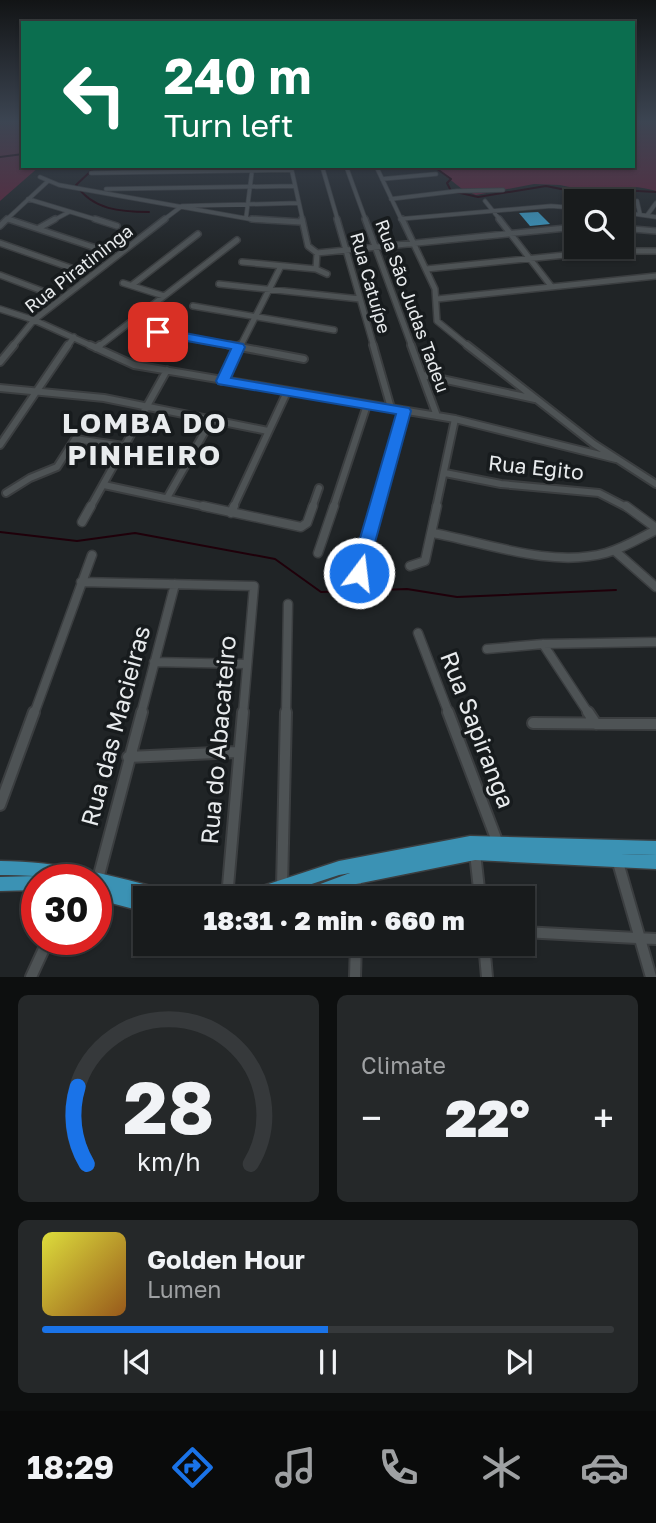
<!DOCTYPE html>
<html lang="en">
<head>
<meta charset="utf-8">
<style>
	:root { --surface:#181b1c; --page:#252829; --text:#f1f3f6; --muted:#9fa1a3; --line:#36393b; --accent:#1a73e8 }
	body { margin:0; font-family:"Golos Text",sans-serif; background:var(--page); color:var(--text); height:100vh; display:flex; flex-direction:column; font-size:26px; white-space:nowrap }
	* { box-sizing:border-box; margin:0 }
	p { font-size:23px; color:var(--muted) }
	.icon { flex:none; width:38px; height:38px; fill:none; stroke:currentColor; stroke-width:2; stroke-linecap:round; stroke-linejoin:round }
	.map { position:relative; height:977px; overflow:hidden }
	.sheet { display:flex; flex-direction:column; gap:18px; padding:18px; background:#0d0f0f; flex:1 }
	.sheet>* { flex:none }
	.top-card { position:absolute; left:21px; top:21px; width:614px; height:147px; border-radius:0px; box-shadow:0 2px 5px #0004,0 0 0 2px var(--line); background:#0b6e4f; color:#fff; overflow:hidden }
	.buttons { position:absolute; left:564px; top:189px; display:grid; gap:14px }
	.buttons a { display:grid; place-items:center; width:70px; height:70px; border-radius:0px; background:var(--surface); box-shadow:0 2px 5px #0004,0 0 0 2px var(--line); font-size:35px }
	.speed { position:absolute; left:21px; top:864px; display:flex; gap:14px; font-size:35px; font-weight:700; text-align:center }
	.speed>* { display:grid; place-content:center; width:91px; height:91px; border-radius:50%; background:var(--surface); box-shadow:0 2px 5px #0004,0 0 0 2px var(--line); line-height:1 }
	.speed .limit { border:10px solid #d22; background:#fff; color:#111 }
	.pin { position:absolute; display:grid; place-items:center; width:60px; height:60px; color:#fff; margin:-30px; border-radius:14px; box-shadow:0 4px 10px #0006 }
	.me { position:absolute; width:77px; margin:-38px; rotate:15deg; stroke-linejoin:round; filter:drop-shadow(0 0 5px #0008) }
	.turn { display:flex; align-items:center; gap:24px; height:147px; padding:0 28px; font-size:32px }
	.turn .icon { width:91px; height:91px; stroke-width:2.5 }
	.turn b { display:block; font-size:49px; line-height:60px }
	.big { font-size:52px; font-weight:800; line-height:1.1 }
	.sheet .tile { flex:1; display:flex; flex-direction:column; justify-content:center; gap:10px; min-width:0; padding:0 24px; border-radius:10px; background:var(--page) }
	.sheet .dial { align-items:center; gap:0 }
	.dial svg { height:182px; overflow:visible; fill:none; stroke:var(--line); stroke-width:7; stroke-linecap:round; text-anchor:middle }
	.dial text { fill:var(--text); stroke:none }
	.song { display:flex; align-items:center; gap:21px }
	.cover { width:84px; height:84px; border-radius:10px; background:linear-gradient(135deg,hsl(60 70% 55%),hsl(30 70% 35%)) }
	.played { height:7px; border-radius:4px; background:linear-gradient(90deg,var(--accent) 50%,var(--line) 50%) }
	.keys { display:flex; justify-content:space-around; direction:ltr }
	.heat { display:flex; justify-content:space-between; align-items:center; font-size:38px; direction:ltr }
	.sheet .tiles { flex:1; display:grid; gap:18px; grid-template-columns:1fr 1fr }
	.tile:last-child { grid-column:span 2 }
	.trip { position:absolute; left:133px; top:886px; width:402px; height:70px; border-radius:0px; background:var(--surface); box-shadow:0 2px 5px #0004,0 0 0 2px var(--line); font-weight:800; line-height:70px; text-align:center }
	.tabs { display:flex; height:112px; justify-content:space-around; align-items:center; background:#0a0b0b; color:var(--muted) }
	.tabs .icon { width:49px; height:49px }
	.tabs .selected { color:var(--accent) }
	.tabs b { font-size:32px; color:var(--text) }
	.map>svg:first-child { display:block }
	.green { fill:#62223a }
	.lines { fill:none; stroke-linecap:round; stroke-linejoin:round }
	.stream { stroke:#1f000a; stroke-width:2 }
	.building { fill:#3b9dc7 }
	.minor-far4-casing { stroke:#3b3e40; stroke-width:5 }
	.minor-far3-casing { stroke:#3b3e40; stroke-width:8 }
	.minor-far2-casing { stroke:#3b3e40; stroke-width:10 }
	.minor-far1-casing { stroke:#3b3e40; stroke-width:11 }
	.minor-casing { stroke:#3b3e40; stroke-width:14 }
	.major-casing { stroke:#3b3e40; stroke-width:3 }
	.minor-far4 { stroke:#4e5355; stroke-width:3.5 }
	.minor-far3 { stroke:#4e5355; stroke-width:5 }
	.minor-far2 { stroke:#4e5355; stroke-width:6 }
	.minor-far1 { stroke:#4e5355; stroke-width:8 }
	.minor { stroke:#4e5355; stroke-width:10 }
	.major { fill:#3b92b4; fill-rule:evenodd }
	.route { fill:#1a73e8; stroke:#114b97; stroke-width:2 }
	.labels { text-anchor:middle; stroke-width:7; stroke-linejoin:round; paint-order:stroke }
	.far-street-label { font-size:18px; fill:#e8ebed; stroke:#171b1d }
	.street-label { font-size:21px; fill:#e8ebed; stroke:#171b1d }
	.near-street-label { font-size:24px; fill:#e8ebed; stroke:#171b1d }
	.district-label { font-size:28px; font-weight:bold; letter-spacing:2px; fill:#e8ebed; stroke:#171b1d }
</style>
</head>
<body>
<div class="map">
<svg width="656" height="977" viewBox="0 0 656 977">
	<rect width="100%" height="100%" fill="#202426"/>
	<!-- green -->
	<path class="green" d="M0,122H23V166H40L0,201Z
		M634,122H656V191C640,186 620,184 607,195L560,185L534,184L476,195L462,189L433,166H634Z"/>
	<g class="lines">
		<!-- stream -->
		<path class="stream" d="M0,157L23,154
			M87,166H111
			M433,166L451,179L447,183L450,189
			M90,167L92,170L76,185C93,210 121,212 149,212
			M456,192L478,197L546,186L611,199L620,190L656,192
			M0,532L77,541L135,533L275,559L321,592L407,589L457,597L616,590"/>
	</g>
	<!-- building -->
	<path class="building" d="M538,212L550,224L530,226L519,213Z"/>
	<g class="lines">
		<!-- minor-far4 casing -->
		<g class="minor-far4-casing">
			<path id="minor-far4" d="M322,166L338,221
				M346,166L366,221
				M376,166L402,221
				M291,167L303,221
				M91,173L291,170
				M40,177L59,185L255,220L281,221
				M382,179L436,174
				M106,189L294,186
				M28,199L101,221
				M391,199L457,191L503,190
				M485,201L501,221
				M637,201L640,214
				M621,212L656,217
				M648,214L656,203
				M246,218L252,171
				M7,219L14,221
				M400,219L551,206L576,208
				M5,221L47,182
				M52,221L69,212
				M162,221L182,206L298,203"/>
		</g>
		<!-- minor-far3 casing -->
		<g class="minor-far3-casing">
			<path id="minor-far3" d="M8,219L96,248
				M95,219L117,226
				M252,219L301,222
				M302,219L308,246L317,253L316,269
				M337,219L374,347
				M365,219L412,347
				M402,219L435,289L437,321L469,347
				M499,219L551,286
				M0,226L7,219
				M39,228L55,219
				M621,228L656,231
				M0,243L71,268
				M317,253L576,227
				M242,262L316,269L327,274
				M426,269L605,251H656
				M0,275L45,292
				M123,283L164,296
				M219,284L360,299
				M132,285L198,234
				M437,299L656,276
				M193,306L334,330
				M0,309L34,320L94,347
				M158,332L238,347
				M12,347L34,320L165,219
				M67,347L74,337
				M98,347L237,240
				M240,347L281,266"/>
		</g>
		<!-- minor-far2 casing -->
		<g class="minor-far2-casing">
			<path id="minor-far2" d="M90,345L134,365L455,419L616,459
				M229,345L304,359
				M373,345L391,408
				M411,345L437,416
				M467,345L594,444L656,484
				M96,348L100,345
				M0,362L14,345
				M423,375L535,399
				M222,381L240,345
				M0,388L104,398L268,431
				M0,445L68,345
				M445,473L501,484L599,493L628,508
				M104,485L211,508
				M6,493L30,478L57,467L75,439L124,446
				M167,498L212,419
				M90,508L167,370
				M233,508L287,392
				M312,508L319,488
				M333,508L367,405
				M377,508L404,411
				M436,508L455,419"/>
		</g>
		<!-- minor-far1 casing -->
		<g class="minor-far1-casing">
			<path id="minor-far1" d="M203,506L301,527L307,523L313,506
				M626,506L656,528
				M231,513L234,506
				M82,522L91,506
				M433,533C487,543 551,568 606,553C624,548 640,538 656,530
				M615,551L656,587
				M318,553L334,506
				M410,566L425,561L437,506
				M359,574L378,506
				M81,582L254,586L243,714
				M418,633L449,714
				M543,644L589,714
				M487,649L543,644L656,642
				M154,662L246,664
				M34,714L92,555
				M141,714L175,584
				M286,714L288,604"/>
		</g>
		<!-- minor casing -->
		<g class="minor-casing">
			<path id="minor" d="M448,712L497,841
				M588,712L596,724
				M533,723L656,724
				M128,757L237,752
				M0,805L34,712
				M475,853L480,898
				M617,859L651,977
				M356,877V898
				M98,879L142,712
				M282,887L286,712
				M227,898L243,712
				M523,932L656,939
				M484,943L487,977
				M31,977L48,940
				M355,977L356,943"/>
		</g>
		<!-- major casing -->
		<g class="major-casing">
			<path id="major" d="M470,836L656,841V855L621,854L656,855V869L475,860L356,884L320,898H294L296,893L350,873L339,875L269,898H240L242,893L247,891L339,861Z
				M0,861C59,861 114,876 170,891L175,893L177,898H145L103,887L145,898V912L96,899V880C64,880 32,874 0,875Z
				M37,876L42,878L43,880H37V890L0,891V877Z"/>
		</g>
		<!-- minor-far4 -->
		<use href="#minor-far4" class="minor-far4"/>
		<!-- minor-far3 -->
		<use href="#minor-far3" class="minor-far3"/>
		<!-- minor-far2 -->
		<use href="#minor-far2" class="minor-far2"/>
		<!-- minor-far1 -->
		<use href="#minor-far1" class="minor-far1"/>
		<!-- minor -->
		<use href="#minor" class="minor"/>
		<!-- major -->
		<use href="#major" class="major"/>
	</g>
	<!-- sky -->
	<linearGradient id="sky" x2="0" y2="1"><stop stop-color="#121415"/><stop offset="0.47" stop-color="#3c4552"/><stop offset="1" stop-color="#3c4552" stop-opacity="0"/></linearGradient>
	<rect width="656" height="259" fill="url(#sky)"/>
	<!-- route -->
	<path class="route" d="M158,328L243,344L245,347L231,378L409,408L411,411L365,579H353L350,573L396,414L218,384L216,381L231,349L154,335L152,332Z"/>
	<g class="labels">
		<!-- far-street labels -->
		<g class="far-street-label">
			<text transform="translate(79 269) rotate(-38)" y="6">Rua Piratininga</text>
			<text transform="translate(370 283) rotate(74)" y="6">Rua Catuípe</text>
			<text transform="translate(412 306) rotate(70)" y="6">Rua São Judas Tadeu</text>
		</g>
		<!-- street labels -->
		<g class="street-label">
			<text transform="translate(536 468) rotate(6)" y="7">Rua Egito</text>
		</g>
		<!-- near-street labels -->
		<g class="near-street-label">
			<text transform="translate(116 726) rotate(-75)" y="8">Rua das Macieiras</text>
			<text transform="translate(477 730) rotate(69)" y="8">Rua Sapiranga</text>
			<text transform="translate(219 740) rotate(-85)" y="8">Rua do Abacateiro</text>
		</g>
		<!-- district labels -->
		<g class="district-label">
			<text x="145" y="433">LOMBA DO<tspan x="145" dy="32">PINHEIRO</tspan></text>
		</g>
	</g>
</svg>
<div class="buttons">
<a><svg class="icon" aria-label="search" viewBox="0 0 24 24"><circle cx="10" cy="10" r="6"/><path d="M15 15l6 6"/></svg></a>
</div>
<div class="speed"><div class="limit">30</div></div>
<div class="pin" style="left:158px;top:332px;background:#d93025"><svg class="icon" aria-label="arrive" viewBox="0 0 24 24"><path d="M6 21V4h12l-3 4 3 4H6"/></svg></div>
<svg class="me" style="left:359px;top:573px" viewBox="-20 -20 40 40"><circle r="17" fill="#1a73e8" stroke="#fff" stroke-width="3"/><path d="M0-11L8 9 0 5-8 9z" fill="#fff"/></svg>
<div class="trip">18:31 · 2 min · 660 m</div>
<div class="top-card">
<div class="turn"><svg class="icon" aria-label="left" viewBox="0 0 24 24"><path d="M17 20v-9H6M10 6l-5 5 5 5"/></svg><div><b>240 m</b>Turn left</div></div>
</div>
</div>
<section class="sheet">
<div class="tiles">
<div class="tile dial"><svg viewBox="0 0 100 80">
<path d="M14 69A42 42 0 1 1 86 69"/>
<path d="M14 69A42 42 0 0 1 10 35" stroke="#1a73e8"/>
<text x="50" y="56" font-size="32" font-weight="700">28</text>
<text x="50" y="72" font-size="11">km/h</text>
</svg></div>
<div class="tile"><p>Climate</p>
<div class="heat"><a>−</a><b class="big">22°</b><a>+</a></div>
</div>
<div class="tile">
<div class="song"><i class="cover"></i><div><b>Golden Hour</b><p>Lumen</p></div></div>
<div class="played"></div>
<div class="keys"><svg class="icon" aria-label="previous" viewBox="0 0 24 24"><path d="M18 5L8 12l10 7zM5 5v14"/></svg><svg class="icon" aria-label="pause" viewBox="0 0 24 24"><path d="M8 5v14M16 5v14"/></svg><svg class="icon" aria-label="next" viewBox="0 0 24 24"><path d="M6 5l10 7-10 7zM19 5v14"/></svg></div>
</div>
</div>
</section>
<nav class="tabs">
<b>18:29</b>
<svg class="icon selected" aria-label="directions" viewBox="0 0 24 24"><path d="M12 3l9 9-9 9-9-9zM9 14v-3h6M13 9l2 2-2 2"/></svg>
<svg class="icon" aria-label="music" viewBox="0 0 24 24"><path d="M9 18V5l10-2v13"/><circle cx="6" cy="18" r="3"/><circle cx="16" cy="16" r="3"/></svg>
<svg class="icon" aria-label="phone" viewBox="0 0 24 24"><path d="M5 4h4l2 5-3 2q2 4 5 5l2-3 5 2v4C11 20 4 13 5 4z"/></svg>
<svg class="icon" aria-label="climate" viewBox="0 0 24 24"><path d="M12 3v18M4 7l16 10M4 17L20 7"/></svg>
<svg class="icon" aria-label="car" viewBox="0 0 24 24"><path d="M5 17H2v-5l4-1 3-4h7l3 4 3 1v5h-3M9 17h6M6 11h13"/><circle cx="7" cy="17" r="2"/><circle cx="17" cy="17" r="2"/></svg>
</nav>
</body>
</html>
